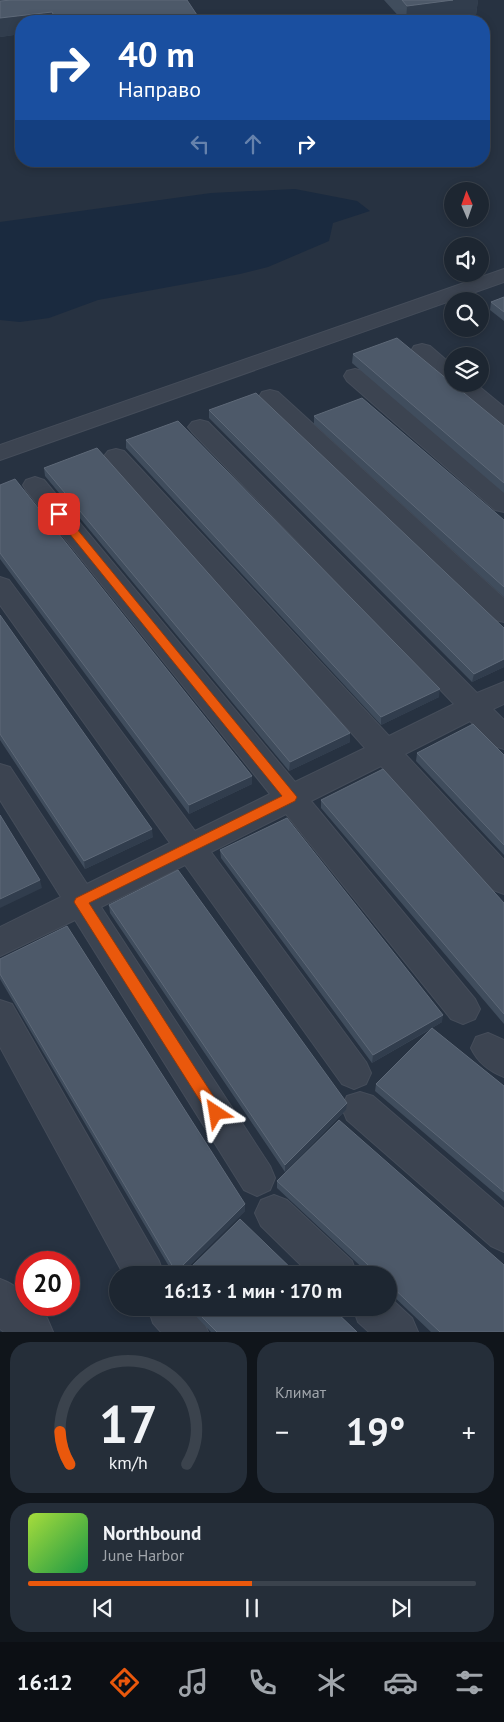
<!DOCTYPE html>
<html lang="ru">
<head>
<meta charset="utf-8">
<style>
	:root { --surface:#1d2631; --page:#252e39; --text:#f1f3f6; --muted:#a0a5ab; --line:#3b434d; --accent:#ea580c }
	body { margin:0; font-family:"PT Sans",sans-serif; background:var(--page); color:var(--text); height:100vh; display:flex; flex-direction:column; font-size:19px; white-space:nowrap }
	* { box-sizing:border-box; margin:0 }
	p { font-size:16px; color:var(--muted) }
	.icon { flex:none; width:28px; height:28px; fill:none; stroke:currentColor; stroke-width:2; stroke-linecap:round; stroke-linejoin:round }
	.map { position:relative; height:1332px; overflow:hidden }
	.details { display:flex; flex-direction:column; gap:10px; padding:10px; background:#10151b; flex:1 }
	.details>* { flex:none }
	.banner { position:absolute; left:15px; top:15px; width:475px; height:152px; border-radius:20px; box-shadow:0 2px 8px #0003,0 0 0 1px var(--line); background:#1a4fa0; color:#fff; overflow:hidden }
	.needle { width:32px; rotate:358deg }
	.controls { position:absolute; left:444px; top:182px; display:grid; gap:10px }
	.controls a { display:grid; place-items:center; width:45px; height:45px; border-radius:50%; background:var(--surface); box-shadow:0 2px 8px #0003,0 0 0 1px var(--line); font-size:25px }
	.speed { position:absolute; left:15px; top:1251px; display:flex; gap:10px; font-size:25px; font-weight:700; text-align:center }
	.speed>* { display:grid; place-content:center; width:65px; height:65px; border-radius:50%; background:var(--surface); box-shadow:0 2px 8px #0003,0 0 0 1px var(--line); line-height:1 }
	.speed .limit { border:8px solid #d22; background:#fff; color:#111 }
	.pin { position:absolute; display:grid; place-items:center; width:42px; height:42px; color:#fff; margin:-21px; border-radius:10px; box-shadow:0 2px 8px #0006 }
	.me { position:absolute; width:55px; margin:-28px; rotate:327deg; stroke-linejoin:round; filter:drop-shadow(0 0 4px #0008) }
	.turn { display:flex; align-items:center; gap:18px; height:105px; padding:0 20px; font-size:22px }
	.turn .icon { width:65px; height:65px; stroke-width:2.5 }
	.turn b { display:block; font-size:35px; line-height:42px }
	.lanes { display:flex; align-items:center; height:48px; padding:0 20px; background:#0003; justify-content:center; gap:25px; direction:ltr }
	.lanes .off { opacity:.35 }
	.big { font-size:38px; font-weight:700; line-height:1.1 }
	.details .card { flex:1; display:flex; flex-direction:column; justify-content:center; gap:8px; min-width:0; padding:0 18px; border-radius:20px; background:var(--page) }
	.details .dial { align-items:center; gap:0 }
	.dial svg { height:130px; overflow:visible; fill:none; stroke:var(--line); stroke-width:7; stroke-linecap:round; text-anchor:middle }
	.dial text { fill:var(--text); stroke:none }
	.song { display:flex; align-items:center; gap:15px }
	.cover { width:60px; height:60px; border-radius:8px; background:linear-gradient(135deg,hsl(80 70% 55%),hsl(140 70% 35%)) }
	.played { height:5px; border-radius:2px; background:linear-gradient(90deg,var(--accent) 50%,var(--line) 50%) }
	.keys { display:flex; justify-content:space-around; direction:ltr }
	.heat { display:flex; justify-content:space-between; align-items:center; font-size:28px; direction:ltr }
	.details .tiles { flex:1; display:grid; gap:10px; grid-template-columns:1fr 1fr }
	.card:last-child { grid-column:span 2 }
	.trip { position:absolute; left:109px; top:1266px; width:288px; height:50px; border-radius:25px; background:var(--surface); box-shadow:0 2px 8px #0003,0 0 0 1px var(--line); font-weight:700; line-height:50px; text-align:center }
	.tabs { display:flex; height:80px; justify-content:space-around; align-items:center; background:#0c0f14; color:var(--muted) }
	.tabs .icon { width:35px; height:35px }
	.tabs .current { color:var(--accent) }
	.tabs b { font-size:22px; color:var(--text) }
	.map>svg:first-child { display:block }
	.water { fill:#1a2a3f }
	.lines { fill:none; stroke-linecap:round; stroke-linejoin:round }
	.minor-casing { stroke:#454d5a; stroke-width:2 }
	.minor { fill:#3c4451; fill-rule:evenodd }
	.wall { fill:#404d5d }
	.shaded-wall { fill:#313d4d }
	.building { fill:#4d5969; stroke:#5e6978 }
	.route { fill:#ea580c; stroke:#983908 }
</style>
</head>
<body>
<div class="map">
<svg width="504" height="1332" viewBox="0 0 504 1332">
	<rect width="100%" height="100%" fill="#273241"/>
	<!-- water -->
	<path class="water" d="M295,189L357,201L370,211L333,223L329,241L268,267L240,274L98,300L49,318L20,322L0,320V222L211,193Z"/>
	<g class="lines">
		<!-- minor casing -->
		<g class="minor-casing">
			<path id="minor" d="M504,269V282L0,460V445Z
				M422,344L430,346L452,365V384H476L504,407V425L496,423L454,389L452,383L444,381L414,356L411,351L414,346Z
				M355,369L363,371L504,491V512L495,510L347,381L344,376L347,371Z
				M270,390L278,392L504,598V622L495,620L262,402L259,397L262,392Z
				M200,420L208,422L477,693L504,682V704L493,709L504,720V749L494,746L470,721L405,754L504,860V894L493,890L381,766L311,801L475,999L480,1009L475,1019L463,1024L451,1019L286,814L211,852L366,1062L371,1073L366,1084L354,1089L342,1084L185,865L101,907L270,1166L275,1178L270,1190L257,1196L244,1190L75,920L0,956V927L61,897L0,800V764L10,767L87,884L170,843L0,605V577L9,580L195,831L270,794L26,490L23,485L26,480L35,477L44,480L295,782L365,748L108,461L104,456L108,451L116,449L124,451L389,736L454,704L192,432L188,427L192,422Z
				M0,1000L12,1004L159,1261L164,1275H124L0,1047Z
				M488,1033L504,1040V1077C489,1071 478,1063 471,1048L476,1037Z
				M360,1092L373,1096L504,1209V1252L491,1246L347,1120L342,1108L347,1096Z
				M274,1195L287,1200L352,1261L357,1275H311L261,1226L255,1213L261,1200Z
				M0,1279C11,1283 26,1291 26,1305H32L47,1318L53,1332H4L0,1329Z
				M388,1296L412,1318L418,1332H369L358,1322L353,1308H388Z
				M148,1308H192L202,1318L208,1332H161L153,1323Z"/>
		</g>
		<!-- minor -->
		<use href="#minor" class="minor"/>
	</g>
	<!-- wall -->
	<path class="wall" d="M384,0H478L476,15L431,21H403Z
		M0,1L201,21H21V34L0,37Z
		M504,297V321L490,310L491,302Z
		M353,354L504,426V493L352,363Z
		M209,410L504,628V667L472,682L209,418Z
		M314,416L504,520V597L314,424Z
		M126,440L439,697L381,725L126,448Z
		M44,468L350,733V742L289,771L45,476Z
		M0,485L252,784L189,814L0,559Z
		M0,615L153,837L85,869L0,740Z
		M417,753L504,755V855L416,761Z
		M321,800L504,903V1024L321,808Z
		M220,850L442,1022L432,1028L504,1086V1201L375,1091L376,1084L431,1029L372,1063L221,858Z
		M109,905L346,1110L285,1172L110,913Z
		M0,959L245,1211L180,1275H174L0,979Z
		M277,1181L504,1332H431L388,1291V1275H370L277,1188Z
		M188,1308H332L357,1332H211Z"/>
	<!-- shaded-wall -->
	<path class="shaded-wall" d="M453,0H478L476,15L431,21H406L407,6Z
		M52,12L53,21H21V34L0,37V18Z
		M504,659V667L472,682L474,674Z
		M440,689L439,697L381,725V717Z
		M350,733V742L289,771L290,762Z
		M252,776V784L189,814V805Z
		M152,829L153,837L85,869L84,861Z
		M40,880L42,888L0,908V899Z
		M443,1015L442,1022L372,1063L373,1055Z
		M347,1103L346,1110L285,1172V1165Z
		M245,1204V1211L180,1275H176V1272Z"/>
	<!-- building -->
	<path class="building" d="M12,0H187L201,21H57L52,12L0,18V1Z
		M402,0H453L407,6Z
		M504,297V312L491,302Z
		M397,338L504,426V483L353,354Z
		M256,393L504,628V659L474,674L209,410Z
		M362,398L504,520V587L314,416Z
		M178,421L440,689L381,717L126,440Z
		M97,448L350,733L290,762L44,468Z
		M15,479L252,776L189,805L0,553V485Z
		M0,615L152,829L84,861L0,734Z
		M473,724L504,755V845L417,753Z
		M383,769L504,903V1014L321,800Z
		M0,815L40,880L0,899Z
		M287,818L443,1015L373,1055L220,850Z
		M178,870L347,1103L285,1165L109,905Z
		M67,926L245,1204L176,1272L0,974V959Z
		M432,1028L504,1086V1192L376,1084Z
		M339,1120L504,1265V1332H440L388,1283V1275H379L277,1181Z
		M240,1219L298,1275H183Z
		M193,1308H332L357,1332H217Z"/>
	<!-- route -->
	<path class="route" d="M59,511L63,512L297,797L295,801L89,903L221,1108L223,1113L221,1118L216,1120L211,1118L74,902L76,898L282,796L56,517L54,514Z"/>
</svg>
<div class="controls">
<a><svg class="needle" viewBox="-14 -14 28 28"><path d="M0-13l5 13h-10z" fill="#e53935"/><path d="M0 13l5-13h-10z" fill="#a0a5ab"/></svg></a>
<a><svg class="icon" aria-label="sound" viewBox="0 0 24 24"><path d="M4 9h4l5-4v14l-5-4H4zM17 9q2 3 0 6"/></svg></a>
<a><svg class="icon" aria-label="search" viewBox="0 0 24 24"><circle cx="10" cy="10" r="6"/><path d="M15 15l6 6"/></svg></a>
<a><svg class="icon" aria-label="layers" viewBox="0 0 24 24"><path d="M12 4l9 5-9 5-9-5zM3 14l9 5 9-5"/></svg></a>
</div>
<div class="speed"><div class="limit">20</div></div>
<div class="pin" style="left:59px;top:514px;background:#d93025"><svg class="icon" aria-label="arrive" viewBox="0 0 24 24"><path d="M6 21V4h12l-3 4 3 4H6"/></svg></div>
<svg class="me" style="left:216px;top:1113px" viewBox="-20 -20 40 40"><path d="M0-17L14 15 0 8-14 15z" fill="#ea580c" stroke="#fff" stroke-width="4"/></svg>
<div class="trip">16:13 · 1 мин · 170 m</div>
<div class="banner">
<div class="turn"><svg class="icon" aria-label="right" viewBox="0 0 24 24"><path d="M7 20v-9h11M14 6l5 5-5 5"/></svg><div><b>40 m</b>Направо</div></div>
<div class="lanes"><svg class="icon off" aria-label="left" viewBox="0 0 24 24"><path d="M17 20v-9H6M10 6l-5 5 5 5"/></svg><svg class="icon off" aria-label="ahead" viewBox="0 0 24 24"><path d="M12 20V5M6 11l6-6 6 6"/></svg><svg class="icon" aria-label="right" viewBox="0 0 24 24"><path d="M7 20v-9h11M14 6l5 5-5 5"/></svg></div>
</div>
</div>
<section class="details">
<div class="tiles">
<div class="card dial"><svg viewBox="0 0 100 80">
<path d="M14 69A42 42 0 1 1 86 69"/>
<path d="M14 69A42 42 0 0 1 8 49" stroke="#ea580c"/>
<text x="50" y="56" font-size="32" font-weight="700">17</text>
<text x="50" y="72" font-size="11">km/h</text>
</svg></div>
<div class="card"><p>Климат</p>
<div class="heat"><a>−</a><b class="big">19°</b><a>+</a></div>
</div>
<div class="card">
<div class="song"><i class="cover"></i><div><b>Northbound</b><p>June Harbor</p></div></div>
<div class="played"></div>
<div class="keys"><svg class="icon" aria-label="previous" viewBox="0 0 24 24"><path d="M18 5L8 12l10 7zM5 5v14"/></svg><svg class="icon" aria-label="pause" viewBox="0 0 24 24"><path d="M8 5v14M16 5v14"/></svg><svg class="icon" aria-label="next" viewBox="0 0 24 24"><path d="M6 5l10 7-10 7zM19 5v14"/></svg></div>
</div>
</div>
</section>
<nav class="tabs">
<b>16:12</b>
<svg class="icon current" aria-label="directions" viewBox="0 0 24 24"><path d="M12 3l9 9-9 9-9-9zM9 14v-3h6M13 9l2 2-2 2"/></svg>
<svg class="icon" aria-label="music" viewBox="0 0 24 24"><path d="M9 18V5l10-2v13"/><circle cx="6" cy="18" r="3"/><circle cx="16" cy="16" r="3"/></svg>
<svg class="icon" aria-label="phone" viewBox="0 0 24 24"><path d="M5 4h4l2 5-3 2q2 4 5 5l2-3 5 2v4C11 20 4 13 5 4z"/></svg>
<svg class="icon" aria-label="climate" viewBox="0 0 24 24"><path d="M12 3v18M4 7l16 10M4 17L20 7"/></svg>
<svg class="icon" aria-label="car" viewBox="0 0 24 24"><path d="M5 17H2v-5l4-1 3-4h7l3 4 3 1v5h-3M9 17h6M6 11h13"/><circle cx="7" cy="17" r="2"/><circle cx="17" cy="17" r="2"/></svg>
<svg class="icon" aria-label="filters" viewBox="0 0 24 24"><path d="M4 7h16M4 17h16"/><circle cx="9" cy="7" r="2"/><circle cx="15" cy="17" r="2"/></svg>
</nav>
</body>
</html>
